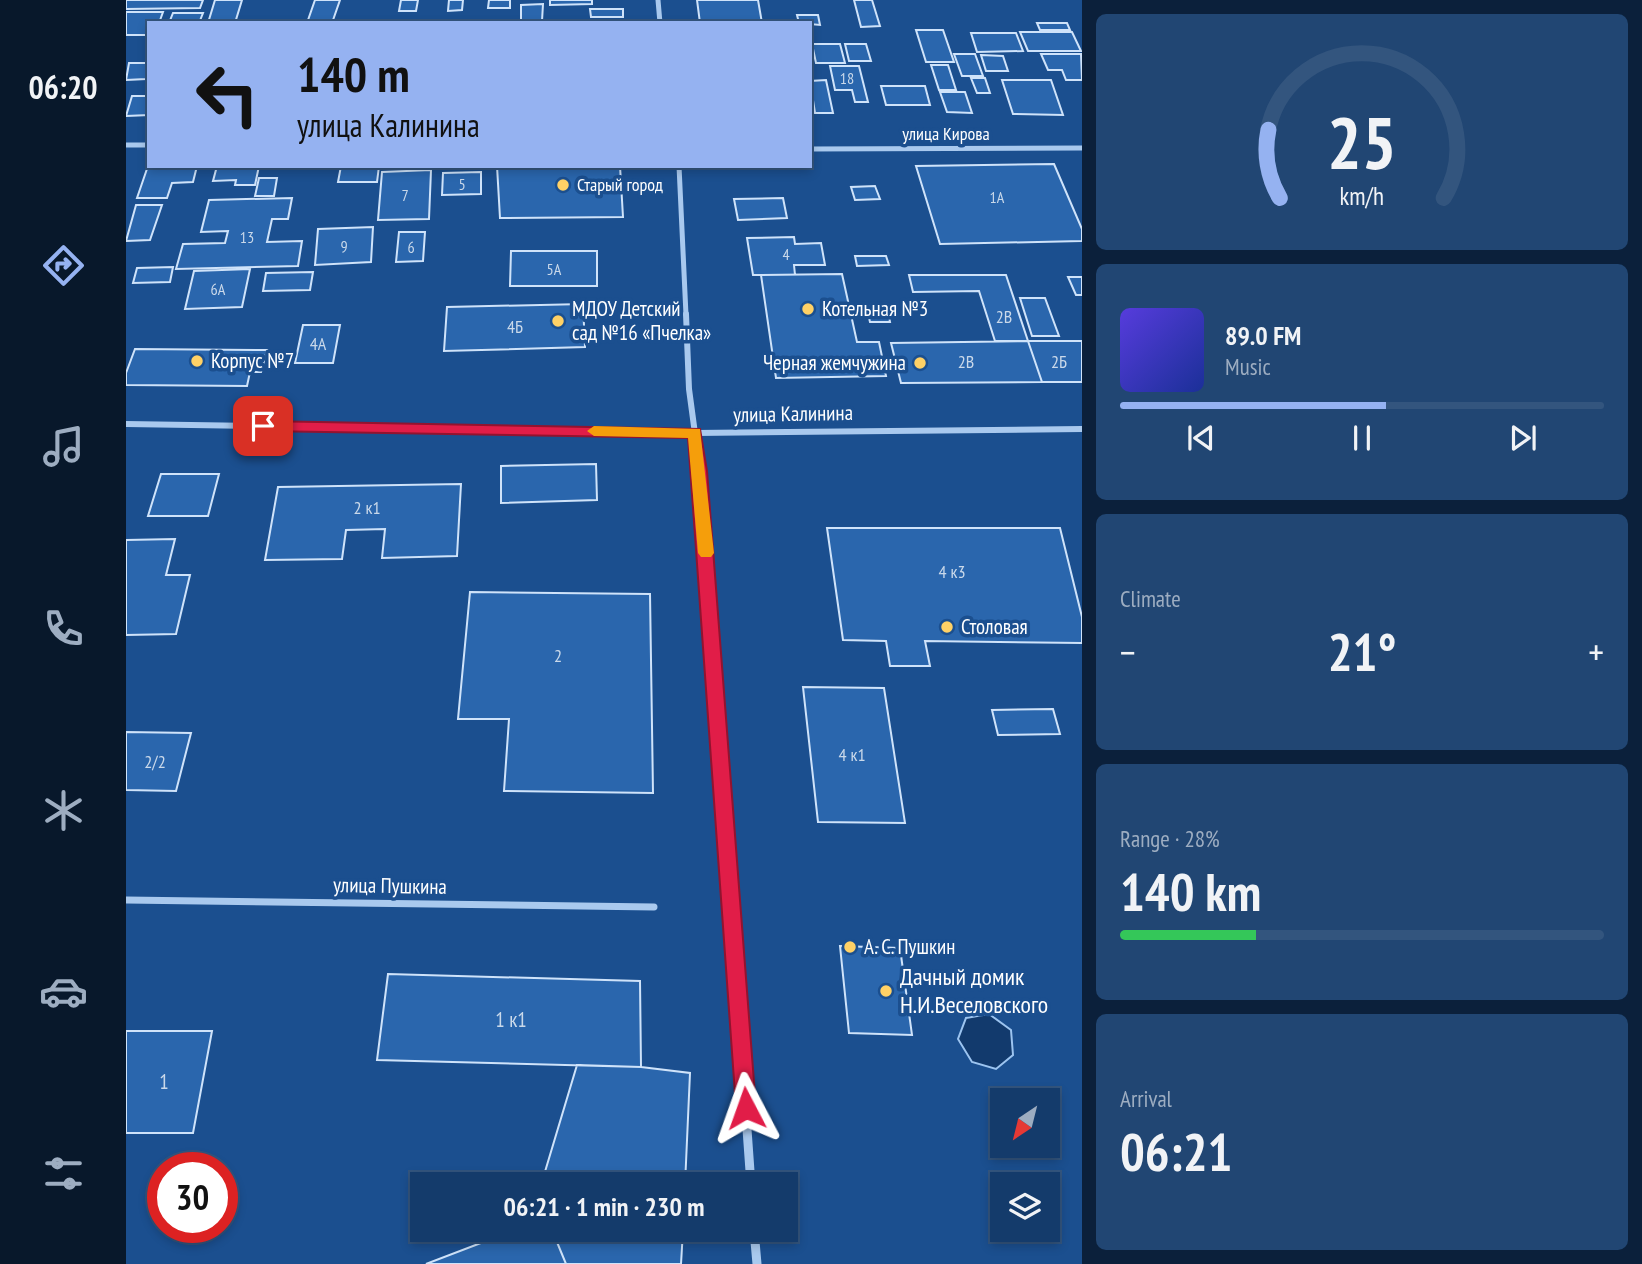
<!DOCTYPE html>
<html lang="en">
<head>
<meta charset="utf-8">
<style>
	:root { --surface:#143b6b; --page:#214673; --text:#f1f3f6; --muted:#9dadc1; --line:#33557e; --accent:#95b2f1 }
	body { margin:0; font-family:"PT Sans Narrow",sans-serif; background:var(--page); color:var(--text); height:100vh; display:flex; flex-direction:column; font-size:26px; white-space:nowrap }
	* { box-sizing:border-box; margin:0 }
	p { font-size:23px; color:var(--muted) }
	.icon { flex:none; width:38px; height:38px; fill:none; stroke:currentColor; stroke-width:2; stroke-linecap:round; stroke-linejoin:round }
	.map { position:relative; flex:1; overflow:hidden }
	.details { display:flex; flex-direction:column; gap:14px; padding:14px; background:#0b203b; width:560px }
	.details>* { flex:none }
	.hud { position:absolute; left:21px; top:21px; width:665px; height:147px; border-radius:0px; box-shadow:0 4px 10px #0003,0 0 0 2px var(--line); background:#95b2f1; color:#111; overflow:hidden }
	.needle { width:46px; rotate:215deg }
	.fabs { position:absolute; left:864px; top:1088px; display:grid; gap:14px }
	.fabs a { display:grid; place-items:center; width:70px; height:70px; border-radius:0px; background:var(--surface); box-shadow:0 4px 10px #0003,0 0 0 2px var(--line); font-size:35px }
	.speed { position:absolute; left:21px; top:1152px; display:flex; gap:14px; font-size:35px; font-weight:700; text-align:center }
	.speed>* { display:grid; place-content:center; width:91px; height:91px; border-radius:50%; background:var(--surface); box-shadow:0 4px 10px #0003,0 0 0 2px var(--line); line-height:1 }
	.speed .limit { border:10px solid #d22; background:#fff; color:#111 }
	.pin { position:absolute; display:grid; place-items:center; width:60px; height:60px; color:#fff; margin:-30px; border-radius:14px; box-shadow:0 4px 10px #0006 }
	.me { position:absolute; width:77px; margin:-38px; rotate:356deg; stroke-linejoin:round; filter:drop-shadow(0 0 5px #0008) }
	.turn { display:flex; align-items:center; gap:24px; height:147px; padding:0 35px; font-size:32px }
	.turn .icon { width:91px; height:91px; stroke-width:2.5 }
	.turn b { display:block; font-size:49px; line-height:60px }
	.big { font-size:52px; font-weight:700; line-height:1.1 }
	.details .widget { flex:1; display:flex; flex-direction:column; justify-content:center; gap:10px; min-width:0; padding:0 24px; border-radius:10px; background:var(--page) }
	.details .dial { align-items:center; gap:0 }
	.dial svg { height:182px; overflow:visible; fill:none; stroke:var(--line); stroke-width:7; stroke-linecap:round; text-anchor:middle }
	.dial text { fill:var(--text); stroke:none }
	.song { display:flex; align-items:center; gap:21px }
	.cover { width:84px; height:84px; border-radius:10px; background:linear-gradient(135deg,hsl(250 70% 55%),hsl(230 70% 35%)) }
	.played { height:7px; border-radius:4px; background:linear-gradient(90deg,var(--accent) 55%,var(--line) 55%) }
	.keys { display:flex; justify-content:space-around; direction:ltr }
	.heat { display:flex; justify-content:space-between; align-items:center; font-size:38px; direction:ltr }
	.charge { height:10px; border-radius:5px; background:linear-gradient(90deg,#34c759 28%,var(--line) 0) }
	.trip { position:absolute; left:284px; top:1172px; width:388px; height:70px; border-radius:0px; background:var(--surface); box-shadow:0 4px 10px #0003,0 0 0 2px var(--line); font-weight:700; line-height:70px; text-align:center }
	main { display:flex; flex:1; min-height:0 }
	.dock { display:flex; flex-direction:column; width:126px; justify-content:space-around; align-items:center; background:#08182b; color:var(--muted) }
	.dock .icon { width:49px; height:49px }
	.dock .current { color:var(--accent) }
	.dock b { font-size:32px; color:var(--text) }
	.map>svg:first-child { display:block }
	.water { fill:#123a6d; stroke:#9cc4f0; stroke-width:2 }
	.building { fill:#2a66ad; stroke:#cfe3fa; stroke-width:2 }
	.lines { fill:none; stroke-linecap:round; stroke-linejoin:round }
	.pedestrian { stroke:#a9c9ee; stroke-width:7 }
	.minor-far2 { stroke:#a9c9ee; stroke-width:5 }
	.minor-far1 { stroke:#a9c9ee; stroke-width:6 }
	.minor { stroke:#a9c9ee; stroke-width:9 }
	.route { fill:#e11d48; stroke:#92132f; stroke-width:2 }
	.slow { fill:#f59e0b }
	.poi-dot { fill:#ffd166; stroke:#1b4f8f; stroke-width:2.5 }
	.labels { text-anchor:middle; stroke-width:7; stroke-linejoin:round; paint-order:stroke }
	.far-number-label { font-size:16px; fill:#cad9ea }
	.far-street-label { font-size:18px; fill:#fff; stroke:#1b4f8f }
	.far-poi-label { font-size:18px; fill:#fff; stroke:#1b4f8f; text-anchor:start }
	.number-label { font-size:18px; fill:#cad9ea }
	.poi-label { font-size:21px; fill:#fff; stroke:#1b4f8f; text-anchor:start }
	.street-label { font-size:21px; fill:#fff; stroke:#1b4f8f }
	.near-number-label { font-size:21px; fill:#cad9ea }
	.near-poi-label { font-size:24px; fill:#fff; stroke:#1b4f8f; text-anchor:start }
</style>
</head>
<body>
<main>
<nav class="dock">
<b>06:20</b>
<svg class="icon current" aria-label="directions" viewBox="0 0 24 24"><path d="M12 3l9 9-9 9-9-9zM9 14v-3h6M13 9l2 2-2 2"/></svg>
<svg class="icon" aria-label="music" viewBox="0 0 24 24"><path d="M9 18V5l10-2v13"/><circle cx="6" cy="18" r="3"/><circle cx="16" cy="16" r="3"/></svg>
<svg class="icon" aria-label="phone" viewBox="0 0 24 24"><path d="M5 4h4l2 5-3 2q2 4 5 5l2-3 5 2v4C11 20 4 13 5 4z"/></svg>
<svg class="icon" aria-label="climate" viewBox="0 0 24 24"><path d="M12 3v18M4 7l16 10M4 17L20 7"/></svg>
<svg class="icon" aria-label="car" viewBox="0 0 24 24"><path d="M5 17H2v-5l4-1 3-4h7l3 4 3 1v5h-3M9 17h6M6 11h13"/><circle cx="7" cy="17" r="2"/><circle cx="17" cy="17" r="2"/></svg>
<svg class="icon" aria-label="filters" viewBox="0 0 24 24"><path d="M4 7h16M4 17h16"/><circle cx="9" cy="7" r="2"/><circle cx="15" cy="17" r="2"/></svg>
</nav>
<div class="map">
<svg width="956" height="1264" viewBox="0 0 956 1264">
	<rect width="100%" height="100%" fill="#1b4f8f"/>
	<!-- water -->
	<path class="water" d="M863,1014L885,1030L887,1055L870,1069L846,1062L832,1039L840,1018Z"/>
	<!-- building -->
	<path class="building" d="M0,0H77L74,8L0,9Z
		M89,0H116L109,23H82Z
		M189,0H214L206,23H181Z
		M275,0H292L290,11H273Z
		M323,0H337L336,10L322,11Z
		M363,0H384V8H362Z
		M424,0H466V4L424,5Z
		M571,0H632L636,23H574Z
		M728,0H746L754,26L735,27Z
		M417,4L416,21H395V5Z
		M464,9H497V17H465Z
		M0,12H37L33,23H23V35H0Z
		M47,13H77L73,23H43Z
		M671,15H692L694,25L673,23Z
		M911,23H941L944,30H914Z
		M790,30H817L828,62H800Z
		M894,32H946L955,51H902Z
		M845,33H890L897,51L851,52Z
		M686,44H714L719,63H690Z
		M719,44H740L745,61H723Z
		M828,54H849L857,76H836Z
		M915,54H955L956,80H940L936,70H922Z
		M855,55L877,56L882,71H860Z
		M3,63H23L20,79L0,80Z
		M805,65H822L830,90H813Z
		M704,66H733L742,102H729L726,90H709Z
		M845,78H859L864,93H851Z
		M700,80L707,113H689L684,81Z
		M876,80H925L937,115L887,114Z
		M755,86H799L804,105H760Z
		M814,92H839L846,113L821,112Z
		M6,96H23V115L0,116Z
		M23,163V166H71L67,182L46,183L41,198H11Z
		M928,164L956,229V241L814,244L790,166Z
		M91,166H133L129,185H109L110,180L87,181Z
		M215,166H253L251,182H212Z
		M371,166H494L497,217L374,218Z
		M305,170L303,219L252,220L256,172Z
		M355,172V194L316,195L317,173Z
		M133,178H151L148,196H129Z
		M749,186L754,199L729,200L725,187Z
		M166,198L162,219H146L141,242L176,241L172,266L50,269L57,244L99,243L102,231L75,232L83,200Z
		M657,198L661,218L612,220L608,199Z
		M10,205H36L24,240L0,241Z
		M247,227L245,262L189,265L192,229Z
		M273,232H299L297,261L270,262Z
		M668,237L669,244L695,243L699,265H668L669,275H627L621,238Z
		M385,251H471V286H384Z
		M729,256H760L763,265L731,266Z
		M47,267L44,282L7,283L11,268Z
		M124,269L116,307L59,309L68,271Z
		M187,272L184,290L137,291L140,273Z
		M716,274L731,342H753L760,376L650,378L635,275Z
		M783,275H880L902,341H869L853,291L787,292Z
		M942,277H956V295H950Z
		M894,298H919L933,336H906Z
		M457,304L459,347L318,351L321,307Z
		M740,306H761L764,322H744Z
		M177,325H214L207,363H169Z
		M902,341H956V382H916Z
		M902,341L916,382L775,383L765,343Z
		M9,349L141,350L135,372H124L121,386L0,385V373Z
		M470,464L471,500L375,503V466Z
		M35,474H93L82,516H22Z
		M335,484L331,556L256,558L259,529L220,530L216,559L139,560L152,487Z
		M701,528H934L956,617V643L799,641L804,666H764L760,641L717,640Z
		M49,539L40,575H64L50,634L0,635V540Z
		M344,592L524,594L527,793L378,791L383,719H332Z
		M677,687L758,688L779,823L692,822Z
		M927,709L934,734L872,735L866,710Z
		M0,732L65,733L50,791L0,790Z
		M714,946L774,948L786,1035L723,1033Z
		M262,974L514,981L515,1067L251,1060Z
		M0,1031H86L67,1133H0Z
		M451,1065L515,1067L564,1073L559,1185H415Z
		M389,1230H426L440,1264H300Z
		M426,1230H557L555,1264H440Z"/>
	<g class="lines">
		<!-- pedestrian -->
		<path class="pedestrian" d="M0,900L528,907"/>
		<!-- minor-far2 -->
		<path class="minor-far2" d="M532,0L534,23
			M0,145H23
			M684,149L956,148
			M553,166L560,315"/>
		<!-- minor-far1 -->
		<path class="minor-far1" d="M560,314L563,389L574,471L592,727
			M0,424L569,433L956,429"/>
		<!-- minor -->
		<path class="minor" d="M592,725L625,1185
			M628,1230L631,1264"/>
	</g>
	<!-- route -->
	<path class="route" d="M137,421L574,429L581,471L630,1108L627,1115L620,1118L613,1115L610,1108L562,438L137,431L130,426Z"/>
	<!-- slow -->
	<path class="slow" d="M468,426L574,429L588,553L585,557H575L572,553L562,438L468,436L461,431Z"/>
	<!-- markers -->
	<g class="poi-dot">
		<circle cx="437" cy="185" r="7"/>
		<circle cx="682" cy="309" r="7"/>
		<circle cx="432" cy="321" r="7"/>
		<circle cx="71" cy="361" r="7"/>
		<circle cx="794" cy="363" r="7"/>
		<circle cx="821" cy="627" r="7"/>
		<circle cx="724" cy="947" r="7"/>
		<circle cx="760" cy="991" r="7"/>
	</g>
	<g class="labels">
		<!-- far-number labels -->
		<g class="far-number-label">
			<text x="721" y="84">18</text>
			<text x="336" y="190">5</text>
			<text x="279" y="201">7</text>
			<text x="871" y="203">1А</text>
			<text x="121" y="243">13</text>
			<text x="218" y="252">9</text>
			<text x="285" y="253">6</text>
			<text x="660" y="260">4</text>
			<text x="428" y="275">5А</text>
			<text x="92" y="295">6А</text>
		</g>
		<!-- far-street labels -->
		<g class="far-street-label">
			<text x="820" y="140">улица Кирова</text>
		</g>
		<!-- far-poi labels -->
		<g class="far-poi-label">
			<text x="451" y="191">Старый город</text>
		</g>
		<!-- number labels -->
		<g class="number-label">
			<text x="878" y="323">2В</text>
			<text x="389" y="333">4Б</text>
			<text x="192" y="350">4А</text>
			<text x="840" y="368">2В</text>
			<text x="933" y="368">2Б</text>
			<text x="241" y="514">2 к1</text>
			<text x="826" y="578">4 к3</text>
			<text x="432" y="662">2</text>
			<text x="726" y="761">4 к1</text>
			<text x="29" y="768">2/2</text>
		</g>
		<!-- poi labels -->
		<g class="poi-label">
			<text x="446" y="316">МДОУ Детский<tspan x="446" dy="24">сад №16 «Пчелка»</tspan></text>
			<text x="696" y="316">Котельная №3</text>
			<text x="85" y="368">Корпус №7</text>
			<text x="780" y="370" text-anchor="end">Черная жемчужина</text>
			<text x="835" y="634">Столовая</text>
			<text x="738" y="954">А. С. Пушкин</text>
		</g>
		<!-- street labels -->
		<g class="street-label">
			<text transform="translate(667 414) rotate(-1)" y="7">улица Калинина</text>
			<text transform="translate(264 886) rotate(1)" y="7">улица Пушкина</text>
		</g>
		<!-- near-number labels -->
		<g class="near-number-label">
			<text x="385" y="1027">1 к1</text>
			<text x="38" y="1089">1</text>
		</g>
		<!-- near-poi labels -->
		<g class="near-poi-label">
			<text x="774" y="985">Дачный домик<tspan x="774" dy="28">Н.И.Веселовского</tspan></text>
		</g>
	</g>
</svg>
<div class="fabs">
<a><svg class="needle" viewBox="-14 -14 28 28"><path d="M0-13l5 13h-10z" fill="#e53935"/><path d="M0 13l5-13h-10z" fill="#9dadc1"/></svg></a>
<a><svg class="icon" aria-label="layers" viewBox="0 0 24 24"><path d="M12 4l9 5-9 5-9-5zM3 14l9 5 9-5"/></svg></a>
</div>
<div class="speed"><div class="limit">30</div></div>
<div class="pin" style="left:137px;top:426px;background:#d93025"><svg class="icon" aria-label="arrive" viewBox="0 0 24 24"><path d="M6 21V4h12l-3 4 3 4H6"/></svg></div>
<svg class="me" style="left:620px;top:1108px" viewBox="-20 -20 40 40"><path d="M0-17L14 15 0 8-14 15z" fill="#e11d48" stroke="#fff" stroke-width="4"/></svg>
<div class="trip">06:21 · 1 min · 230 m</div>
<div class="hud">
<div class="turn"><svg class="icon" aria-label="left" viewBox="0 0 24 24"><path d="M17 20v-9H6M10 6l-5 5 5 5"/></svg><div><b>140 m</b>улица Калинина</div></div>
</div>
</div>
<section class="details">
<div class="widget dial"><svg viewBox="0 0 100 80">
<path d="M14 69A42 42 0 1 1 86 69"/>
<path d="M14 69A42 42 0 0 1 9 39" stroke="#95b2f1"/>
<text x="50" y="56" font-size="32" font-weight="700">25</text>
<text x="50" y="72" font-size="11">km/h</text>
</svg></div>
<div class="widget">
<div class="song"><i class="cover"></i><div><b>89.0 FM</b><p>Music</p></div></div>
<div class="played"></div>
<div class="keys"><svg class="icon" aria-label="previous" viewBox="0 0 24 24"><path d="M18 5L8 12l10 7zM5 5v14"/></svg><svg class="icon" aria-label="pause" viewBox="0 0 24 24"><path d="M8 5v14M16 5v14"/></svg><svg class="icon" aria-label="next" viewBox="0 0 24 24"><path d="M6 5l10 7-10 7zM19 5v14"/></svg></div>
</div>
<div class="widget"><p>Climate</p>
<div class="heat"><a>−</a><b class="big">21°</b><a>+</a></div>
</div>
<div class="widget"><p>Range · 28%</p><b class="big">140 km</b><div class="charge"></div></div>
<div class="widget"><p>Arrival</p><b class="big">06:21</b></div>
</section>
</main>
</body>
</html>
